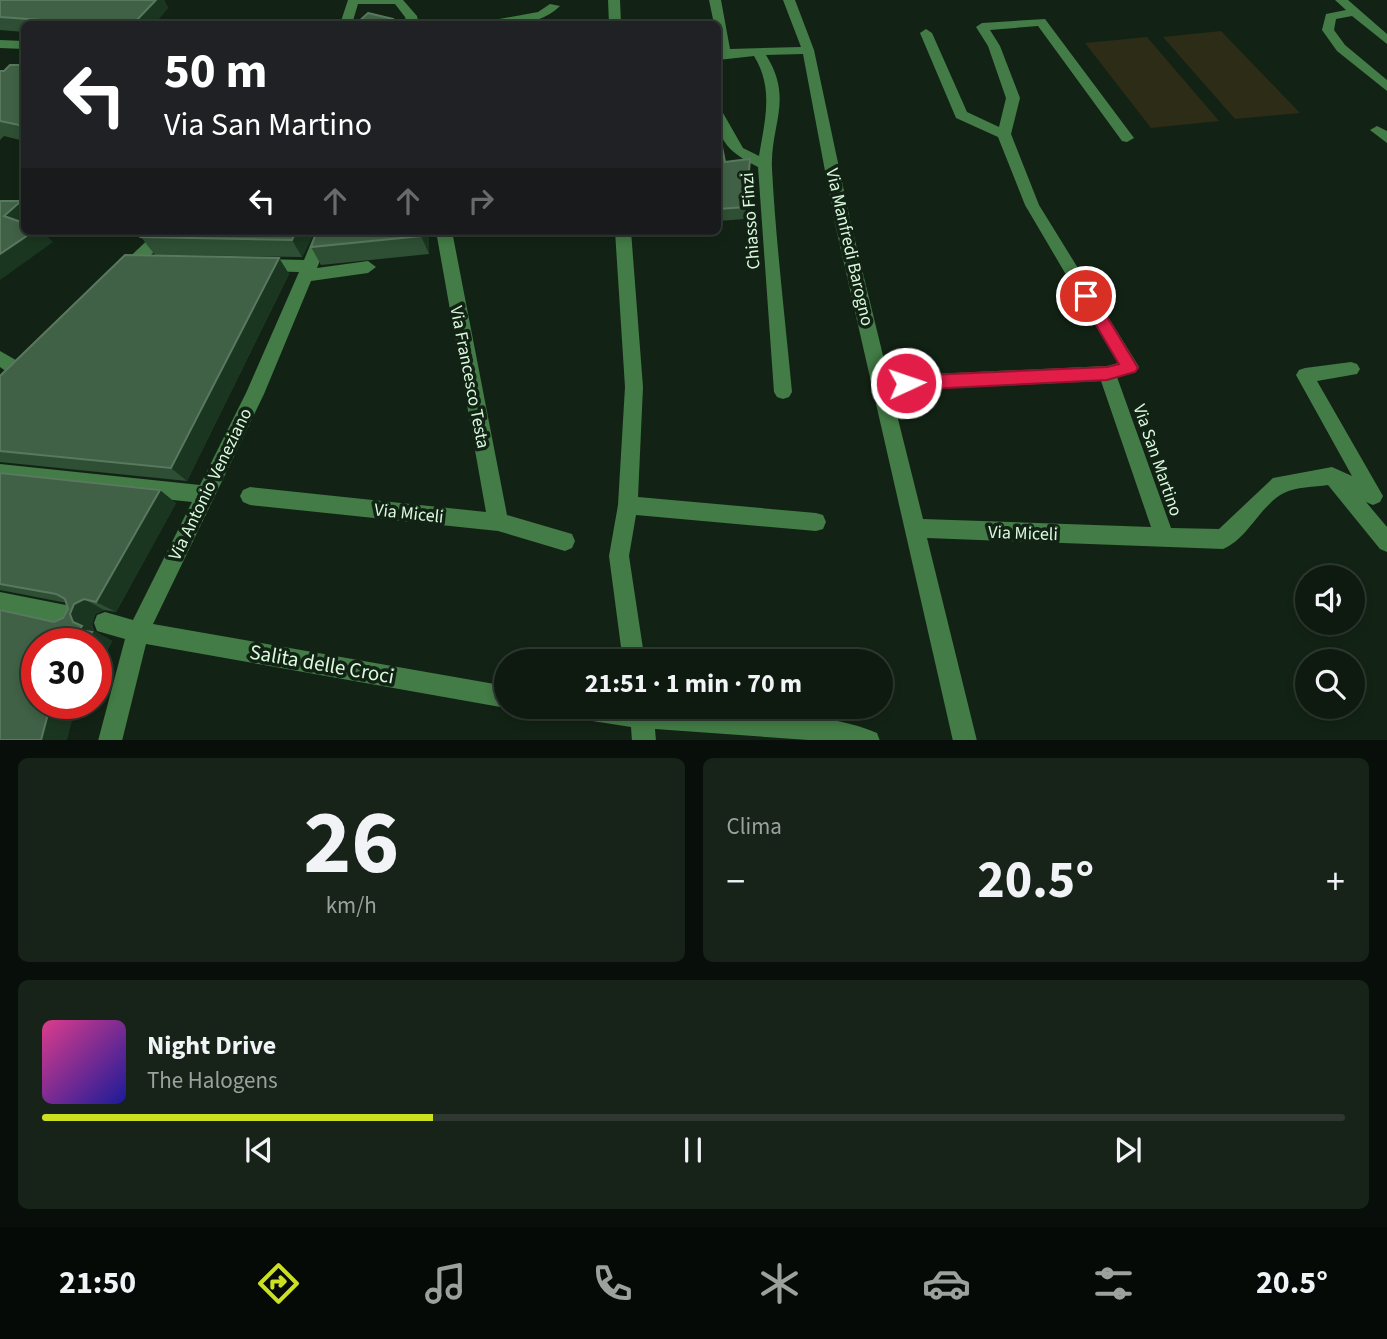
<!DOCTYPE html>
<html lang="it">
<head>
<meta charset="utf-8">
<style>
	:root { --surface:#0e1a10; --page:#172319; --text:#f1f3f6; --muted:#9ba19f; --line:#2e3830; --accent:#cbe020 }
	body { margin:0; font-family:"Source Sans 3",sans-serif; background:var(--page); color:var(--text); height:100vh; display:flex; flex-direction:column; font-size:26px; white-space:nowrap }
	* { box-sizing:border-box; margin:0 }
	p { font-size:23px; color:var(--muted) }
	.icon { flex:none; width:38px; height:38px; fill:none; stroke:currentColor; stroke-width:2; stroke-linecap:round; stroke-linejoin:round }
	.map { position:relative; height:740px; overflow:hidden }
	.side { display:flex; flex-direction:column; gap:18px; padding:18px; background:#080e09; flex:1 }
	.side>* { flex:none }
	.banner { position:absolute; left:21px; top:21px; width:700px; height:214px; border-radius:10px; box-shadow:0 4px 10px #0003,0 0 0 2px var(--line); background:#202124; color:#fff; overflow:hidden }
	.controls { position:absolute; left:1295px; top:565px; display:grid; gap:14px }
	.controls a { display:grid; place-items:center; width:70px; height:70px; border-radius:50%; background:var(--surface); box-shadow:0 4px 10px #0003,0 0 0 2px var(--line); font-size:35px }
	.speed { position:absolute; left:21px; top:628px; display:flex; gap:14px; font-size:35px; font-weight:700; text-align:center }
	.speed>* { display:grid; place-content:center; width:91px; height:91px; border-radius:50%; background:var(--surface); box-shadow:0 4px 10px #0003,0 0 0 2px var(--line); line-height:1 }
	.speed .limit { border:10px solid #d22; background:#fff; color:#111 }
	.pin { position:absolute; display:grid; place-items:center; width:60px; height:60px; color:#fff; margin:-30px; border:4px solid #fff; border-radius:50%; box-shadow:0 2px 7px #0007 }
	.me { position:absolute; width:77px; margin:-38px; rotate:87deg; stroke-linejoin:round; filter:drop-shadow(0 0 5px #0008) }
	.turn { display:flex; align-items:center; gap:24px; height:147px; padding:0 28px; font-size:32px }
	.turn .icon { width:91px; height:91px; stroke-width:2.5 }
	.turn b { display:block; font-size:49px; line-height:60px }
	.lanes { display:flex; align-items:center; height:66px; padding:0 28px; background:#0003; justify-content:center; gap:35px; direction:ltr }
	.lanes .off { opacity:.35 }
	.big { font-size:52px; font-weight:700; line-height:1.1 }
	.side .widget { flex:1; display:flex; flex-direction:column; justify-content:center; gap:10px; min-width:0; padding:0 24px; border-radius:10px; background:var(--page) }
	.side .dial { align-items:center; gap:0 }
	.dial b { font-size:91px; line-height:1 }
	.song { display:flex; align-items:center; gap:21px }
	.cover { width:84px; height:84px; border-radius:10px; background:linear-gradient(135deg,hsl(330 70% 55%),hsl(240 70% 35%)) }
	.played { height:7px; border-radius:4px; background:linear-gradient(90deg,var(--accent) 30%,var(--line) 30%) }
	.keys { display:flex; justify-content:space-around; direction:ltr }
	.heat { display:flex; justify-content:space-between; align-items:center; font-size:38px; direction:ltr }
	.side .tiles { flex:1; display:grid; gap:18px; grid-template-columns:1fr 1fr }
	.widget:last-child { grid-column:span 2 }
	.trip { position:absolute; left:494px; top:649px; width:399px; height:70px; border-radius:35px; background:var(--surface); box-shadow:0 4px 10px #0003,0 0 0 2px var(--line); font-weight:700; line-height:70px; text-align:center }
	.menu { display:flex; height:112px; justify-content:space-around; align-items:center; background:#060a06; color:var(--muted) }
	.menu .icon { width:49px; height:49px }
	.menu .on { color:var(--accent) }
	.menu b { font-size:32px; color:var(--text) }
	.map>svg:first-child { display:block }
	.green { fill:#2d2c16 }
	.lines { fill:none; stroke-linecap:round; stroke-linejoin:round }
	.minor { fill:#437c46; fill-rule:evenodd }
	.wall { fill:#2e4f34 }
	.shaded-wall { fill:#1b3620 }
	.building { fill:#406146; stroke:#58795e; stroke-width:2 }
	.route { fill:#e11d48; stroke:#92132f; stroke-width:2 }
	.labels { text-anchor:middle; stroke-width:7; stroke-linejoin:round; paint-order:stroke }
	.street-label { font-size:18px; fill:#dafadd; stroke:#122315 }
	.near-street-label { font-size:21px; fill:#dafadd; stroke:#122315 }
</style>
</head>
<body>
<div class="map">
<svg width="1387" height="741" viewBox="0 0 1387 741">
	<rect width="100%" height="100%" fill="#122315"/>
	<!-- green -->
	<path class="green" d="M1221,31L1300,113L1235,119L1163,37Z
		M1147,37L1219,121L1151,128L1085,43Z"/>
	<g class="lines">
		<!-- minor -->
		<path class="minor" d="M348,0H403L417,16L419,24H407L405,17L395,4H358L352,24H340Z
			M608,0H620L621,24H609Z
			M709,0H721L730,49L801,47L783,0H795L814,50L851,224L888,376L1107,366L1118,363L1025,205L998,137L956,118L920,33L926,29L932,33L967,112L999,127L1006,98L988,46L976,27L982,23L1045,19L1134,138L1127,142L1122,141L1038,26L990,30L1000,46L1020,98L1011,134L1039,205L1139,367L1136,372L1117,377L1171,528L1219,529L1273,478L1332,467L1352,476L1296,375L1299,370L1305,368L1351,362L1357,364L1360,369L1357,374L1317,381L1383,496L1380,502L1373,505L1366,502L1387,527V552L1380,549L1328,485C1315,487 1295,487 1284,493C1260,505 1248,539 1223,549L927,538L977,741H953L835,224L803,54L766,55C794,100 770,124 772,169C776,243 785,318 792,392L789,397L783,399L777,397L774,392L758,167C734,155 715,142 718,112L723,113L743,148L759,156C765,119 774,89 754,56L718,60V24H714ZM1101,381L1151,527L923,519L891,391Z
			M1335,0H1348L1387,34V44L1352,16L1336,19L1334,30L1345,45L1387,80V91L1337,51L1322,30L1326,14L1346,10Z
			M550,4L560,6C543,24 511,26 488,24L494,20L538,12Z
			M0,40L24,41V49L0,48Z
			M1377,126L1387,131V143L1370,130Z
			M157,231H175L130,276H118L116,272L118,268Z
			M316,231H332L317,268L368,261L376,267L368,273L311,281L264,394L153,624L506,686V707H509L506,708L146,644L122,741H98L125,639L97,631L94,623L97,615L105,612L133,620L192,502L0,482V464L200,485L246,393L299,272L261,271L253,265L261,259L304,260Z
			M436,231H452L507,515L572,534L575,541L572,548L565,551L498,531L250,505L243,502L240,496L243,490L250,487L486,512Z
			M615,231H631L643,387L638,497L816,513L823,515L826,522L823,529L816,531L636,515L629,556L645,662H623L609,556L618,505L625,387Z
			M0,351L28,367L31,372L28,377C17,381 9,373 0,367Z
			M0,592L76,607L84,610L87,618L84,626L76,629L0,612Z
			M562,707C625,707 687,708 750,712C793,715 837,716 877,733L880,741H822L655,729L656,741H632L631,727L573,718L565,715Z"/>
	</g>
	<!-- wall -->
	<path class="wall" d="M0,0H164L168,8L154,24H24V32L0,30Z
		M24,65V141L4,136L0,140V71H4Z
		M718,132L725,162L750,159L745,219L718,221Z
		M146,231H315L302,257L155,255L141,237Z
		M429,231V254L321,265L311,247Z
		M279,258L289,274L187,481L0,462V376Z
		M0,473L176,503L116,612L104,610L95,614L92,624L94,631L112,641L96,673V644L72,721L54,622L63,618L68,609L67,603L0,590Z"/>
	<!-- shaded-wall -->
	<path class="shaded-wall" d="M156,0H164L168,8L154,24H133Z
		M21,201L24,205V226L4,216Z
		M34,231H42L53,242L0,280V254Z
		M296,231H315L302,257L292,240Z
		M422,231H429V254L421,236Z
		M279,258L289,274L187,481L171,468Z
		M160,490L176,503L116,612L96,602Z
		M84,599L104,610L95,614L92,624L94,631L112,641L96,673V644H85L73,622L70,614L74,604Z
		M54,704H81L72,721L67,740H41L48,714Z"/>
	<!-- building -->
	<path class="building" d="M0,0H156L133,24H99L0,17Z
		M368,13L393,19L391,24H356Z
		M282,22L281,24H263Z
		M10,65H24V126L0,121V71H4Z
		M718,132H719L725,162L750,159L746,207L718,209Z
		M0,201H21L4,216L24,223V231H34L0,254Z
		M146,231H296L292,240L141,237Z
		M317,231H422L421,236L311,247Z
		M125,255L279,258L171,468L0,451V376Z
		M0,473L160,490L96,602L84,599L74,604L70,614L73,622L82,626L79,630L92,632L85,644H37V704H54L48,714L41,740H0V610L54,622L63,618L68,609L65,599L56,594L0,584Z"/>
	<!-- route -->
	<path class="route" d="M1086,291L1092,292L1135,363L1138,368L1135,372L1107,380L906,390L900,388L898,383L900,378L906,376L1107,367L1119,364L1079,296Z"/>
	<g class="labels">
		<!-- street labels -->
		<g class="street-label">
			<text transform="translate(750 221) rotate(-94)" y="6">Chiasso Finzi</text>
			<text transform="translate(850 247) rotate(77)" y="6">Via Manfredi Barogno</text>
			<text transform="translate(470 377) rotate(79)" y="6">Via Francesco Testa</text>
			<text transform="translate(1158 460) rotate(71)" y="6">Via San Martino</text>
			<text transform="translate(210 484) rotate(-64)" y="6">Via Antonio Veneziano</text>
			<text transform="translate(409 513) rotate(6)" y="6">Via Miceli</text>
			<text transform="translate(1023 533) rotate(2)" y="6">Via Miceli</text>
		</g>
		<!-- near-street labels -->
		<g class="near-street-label">
			<text transform="translate(322 664) rotate(10)" y="7">Salita delle Croci</text>
		</g>
	</g>
</svg>
<div class="controls">
<a><svg class="icon" aria-label="sound" viewBox="0 0 24 24"><path d="M4 9h4l5-4v14l-5-4H4zM17 9q2 3 0 6"/></svg></a>
<a><svg class="icon" aria-label="search" viewBox="0 0 24 24"><circle cx="10" cy="10" r="6"/><path d="M15 15l6 6"/></svg></a>
</div>
<div class="speed"><div class="limit">30</div></div>
<div class="pin" style="left:1086px;top:296px;background:#d93025"><svg class="icon" aria-label="arrive" viewBox="0 0 24 24"><path d="M6 21V4h12l-3 4 3 4H6"/></svg></div>
<svg class="me" style="left:906px;top:383px" viewBox="-20 -20 40 40"><circle r="17" fill="#e11d48" stroke="#fff" stroke-width="3"/><path d="M0-11L8 9 0 5-8 9z" fill="#fff"/></svg>
<div class="trip">21:51 · 1 min · 70 m</div>
<div class="banner">
<div class="turn"><svg class="icon" aria-label="left" viewBox="0 0 24 24"><path d="M17 20v-9H6M10 6l-5 5 5 5"/></svg><div><b>50 m</b>Via San Martino</div></div>
<div class="lanes"><svg class="icon" aria-label="left" viewBox="0 0 24 24"><path d="M17 20v-9H6M10 6l-5 5 5 5"/></svg><svg class="icon off" aria-label="ahead" viewBox="0 0 24 24"><path d="M12 20V5M6 11l6-6 6 6"/></svg><svg class="icon off" aria-label="ahead" viewBox="0 0 24 24"><path d="M12 20V5M6 11l6-6 6 6"/></svg><svg class="icon off" aria-label="right" viewBox="0 0 24 24"><path d="M7 20v-9h11M14 6l5 5-5 5"/></svg></div>
</div>
</div>
<section class="side">
<div class="tiles">
<div class="widget dial"><b>26</b><p>km/h</p></div>
<div class="widget"><p>Clima</p>
<div class="heat"><a>−</a><b class="big">20.5°</b><a>+</a></div>
</div>
<div class="widget">
<div class="song"><i class="cover"></i><div><b>Night Drive</b><p>The Halogens</p></div></div>
<div class="played"></div>
<div class="keys"><svg class="icon" aria-label="previous" viewBox="0 0 24 24"><path d="M18 5L8 12l10 7zM5 5v14"/></svg><svg class="icon" aria-label="pause" viewBox="0 0 24 24"><path d="M8 5v14M16 5v14"/></svg><svg class="icon" aria-label="next" viewBox="0 0 24 24"><path d="M6 5l10 7-10 7zM19 5v14"/></svg></div>
</div>
</div>
</section>
<nav class="menu">
<b>21:50</b>
<svg class="icon on" aria-label="directions" viewBox="0 0 24 24"><path d="M12 3l9 9-9 9-9-9zM9 14v-3h6M13 9l2 2-2 2"/></svg>
<svg class="icon" aria-label="music" viewBox="0 0 24 24"><path d="M9 18V5l10-2v13"/><circle cx="6" cy="18" r="3"/><circle cx="16" cy="16" r="3"/></svg>
<svg class="icon" aria-label="phone" viewBox="0 0 24 24"><path d="M5 4h4l2 5-3 2q2 4 5 5l2-3 5 2v4C11 20 4 13 5 4z"/></svg>
<svg class="icon" aria-label="climate" viewBox="0 0 24 24"><path d="M12 3v18M4 7l16 10M4 17L20 7"/></svg>
<svg class="icon" aria-label="car" viewBox="0 0 24 24"><path d="M5 17H2v-5l4-1 3-4h7l3 4 3 1v5h-3M9 17h6M6 11h13"/><circle cx="7" cy="17" r="2"/><circle cx="17" cy="17" r="2"/></svg>
<svg class="icon" aria-label="filters" viewBox="0 0 24 24"><path d="M4 7h16M4 17h16"/><circle cx="9" cy="7" r="2"/><circle cx="15" cy="17" r="2"/></svg>
<b>20.5°</b>
</nav>
</body>
</html>
